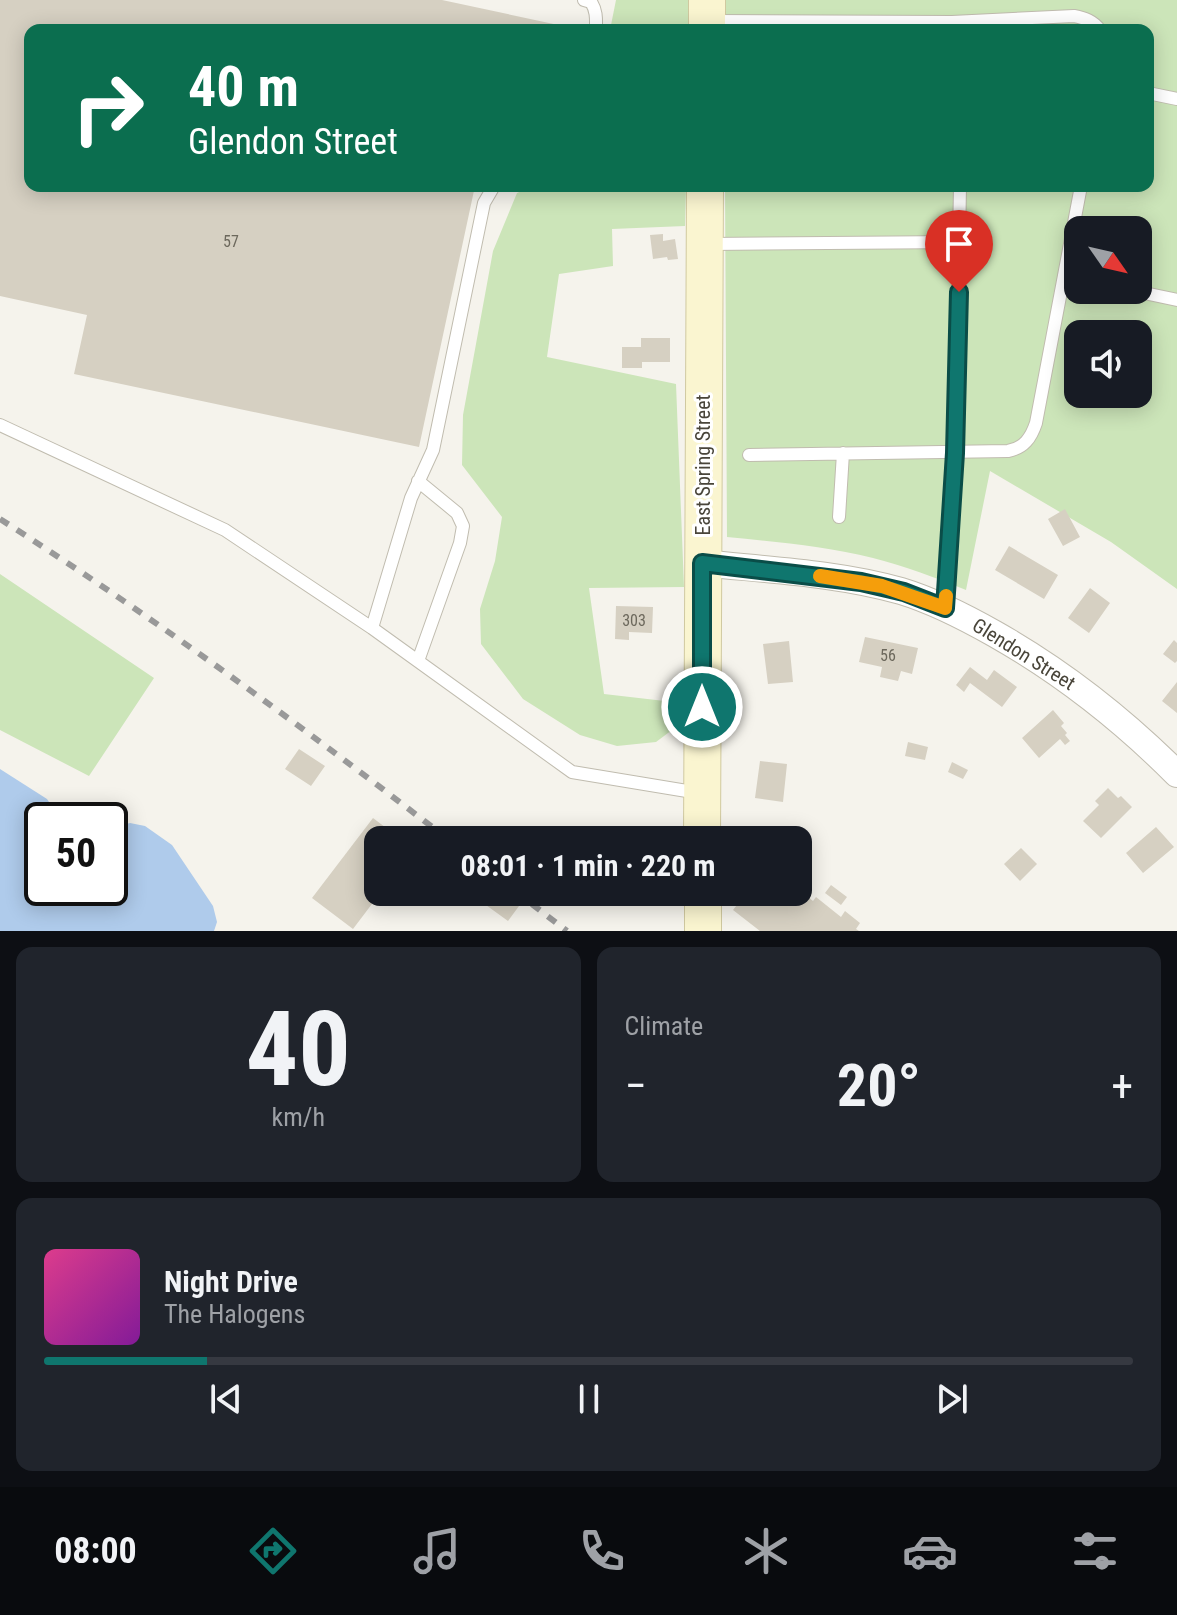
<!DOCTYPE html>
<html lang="en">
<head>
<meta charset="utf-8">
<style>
	:root { --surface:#171b24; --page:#20242c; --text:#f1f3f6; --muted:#9ea1a6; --line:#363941; --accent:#0f766e }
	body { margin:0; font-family:"Roboto Condensed",sans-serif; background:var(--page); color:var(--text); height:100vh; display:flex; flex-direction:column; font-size:30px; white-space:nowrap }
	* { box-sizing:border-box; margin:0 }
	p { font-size:26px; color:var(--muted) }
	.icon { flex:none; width:44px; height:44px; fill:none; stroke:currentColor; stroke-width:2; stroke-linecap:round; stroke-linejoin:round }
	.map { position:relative; height:931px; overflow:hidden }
	.details { display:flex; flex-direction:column; gap:16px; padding:16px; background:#0d0f14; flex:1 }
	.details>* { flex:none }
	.banner { position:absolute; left:24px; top:24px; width:1130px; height:168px; border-radius:16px; box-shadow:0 4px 20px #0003; background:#0b6e4f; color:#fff; overflow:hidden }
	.needle { width:52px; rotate:124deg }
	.controls { position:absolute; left:1064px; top:216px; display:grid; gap:16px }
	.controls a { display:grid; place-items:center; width:88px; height:88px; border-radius:16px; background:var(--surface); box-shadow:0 4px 20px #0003; font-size:40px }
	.speed { position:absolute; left:24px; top:802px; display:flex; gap:16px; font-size:40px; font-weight:700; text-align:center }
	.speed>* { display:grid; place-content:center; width:104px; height:104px; border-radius:50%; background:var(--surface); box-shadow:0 4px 20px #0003; line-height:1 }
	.speed .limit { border:4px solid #111; border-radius:12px; background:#fff; color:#111 }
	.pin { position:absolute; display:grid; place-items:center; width:68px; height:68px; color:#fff; margin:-82px -34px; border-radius:50% 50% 50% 0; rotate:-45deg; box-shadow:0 0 8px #0007 }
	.pin .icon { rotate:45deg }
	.me { position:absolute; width:88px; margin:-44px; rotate:0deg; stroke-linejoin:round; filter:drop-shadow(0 0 6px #0008) }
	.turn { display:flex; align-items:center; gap:28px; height:168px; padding:0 32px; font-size:36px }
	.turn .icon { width:104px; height:104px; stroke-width:2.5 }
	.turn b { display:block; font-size:56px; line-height:68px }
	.big { font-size:60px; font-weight:700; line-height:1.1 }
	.details .widget { flex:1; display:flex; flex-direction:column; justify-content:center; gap:12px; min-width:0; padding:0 28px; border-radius:16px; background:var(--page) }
	.details .dial { align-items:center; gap:0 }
	.dial b { font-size:104px; line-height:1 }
	.song { display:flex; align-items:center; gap:24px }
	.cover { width:96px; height:96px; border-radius:12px; background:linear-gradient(135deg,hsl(330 70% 55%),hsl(290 70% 35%)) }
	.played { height:8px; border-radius:4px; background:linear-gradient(90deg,var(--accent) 15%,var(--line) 15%) }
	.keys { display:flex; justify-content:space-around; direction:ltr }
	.heat { display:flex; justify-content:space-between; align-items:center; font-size:44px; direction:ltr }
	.details .tiles { flex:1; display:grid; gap:16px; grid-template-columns:1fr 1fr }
	.widget:last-child { grid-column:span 2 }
	.trip { position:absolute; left:364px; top:826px; width:448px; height:80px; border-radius:16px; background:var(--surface); box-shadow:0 4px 20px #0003; font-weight:700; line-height:80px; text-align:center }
	.menu { display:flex; height:128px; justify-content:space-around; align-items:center; background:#090b0e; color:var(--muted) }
	.menu .icon { width:56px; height:56px }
	.menu .selected { color:var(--accent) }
	.menu b { font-size:36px; color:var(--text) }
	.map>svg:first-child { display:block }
	.green { fill:#cce5b9; fill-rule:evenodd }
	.water { fill:#afcbeb }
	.building { fill:#d6d0c2 }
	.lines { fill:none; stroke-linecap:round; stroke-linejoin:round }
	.lane-casing { stroke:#c0bcaf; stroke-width:14 }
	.street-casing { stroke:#c0bcaf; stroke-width:28 }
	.secondary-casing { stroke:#d0c9a0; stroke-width:38 }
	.lane { stroke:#fff; stroke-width:12 }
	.street { stroke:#fff; stroke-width:26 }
	.secondary { stroke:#faf5d0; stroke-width:36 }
	.rail { stroke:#999; stroke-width:6; stroke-dasharray:10 10; stroke-linecap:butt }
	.route-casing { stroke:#0a4d48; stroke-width:20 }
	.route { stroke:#0f766e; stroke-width:14 }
	.slow { stroke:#f59e0b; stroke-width:14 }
	.labels { text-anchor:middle; stroke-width:6; stroke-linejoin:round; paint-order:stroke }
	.number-label { font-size:16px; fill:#6c685c }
	.street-label { font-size:20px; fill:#49453a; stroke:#fff }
</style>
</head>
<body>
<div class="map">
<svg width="1177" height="931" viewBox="0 0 1177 931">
	<rect width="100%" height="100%" fill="#f5f3ec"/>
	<!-- green -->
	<path class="green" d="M616,0H691V30H610Z
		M724,0H1177V589L1111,542L990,471L966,590C936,578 905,566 873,558C825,546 776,542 727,537L725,186H1148V30H724ZM1078,230H1138V290H1078ZM1078,334H1138V394H1078Z
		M533,186H686L685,226L612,229L613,266L559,274L547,357L676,384L684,587L589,588L604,694L682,703L680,724L656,742L617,746L580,735L523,699L481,644L480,609L495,561L502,517L462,465L463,415L493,251L517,193Z
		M0,574L154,678L89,776L0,730Z"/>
	<!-- water -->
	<path class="water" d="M0,769L47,799L51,805L50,820H42V855L31,880L38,889L80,894L93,888H110V828L130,823L145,826L172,845L213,906L217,922L214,931H0Z"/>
	<!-- building -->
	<path class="building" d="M0,0H442L577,29L30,30V186H475L419,447L74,374L87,315L0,296Z
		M663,234V241L675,239L678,259L668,260L667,257L653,259L650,235Z
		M641,338H670V362H642V368H622V347H641Z
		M1065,509L1080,537L1063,546L1048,519Z
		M1009,546L1058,575L1044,599L995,570Z
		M1090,588L1110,603L1089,633L1068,618Z
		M616,606L653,607L652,633L629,632V640L615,639Z
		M865,637L918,648L912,674L901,671L898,681L880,677L882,667L859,662Z
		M1174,640L1177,643V661L1175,663L1163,654Z
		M789,641L793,682L768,684L763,644Z
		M970,667L987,680L994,670L1017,687L1002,707L970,683L964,692L956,685Z
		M1177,682V713L1162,701Z
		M1053,710L1064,723L1061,726L1067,733L1065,735L1070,741L1065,745L1060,739L1039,758L1022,738Z
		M908,742L928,747L925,760L905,756Z
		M299,749L325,766L311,786L285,769Z
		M760,761L787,764L783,802L755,798Z
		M952,762L968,770L963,779L948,772Z
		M1108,788L1118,798L1121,796L1132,807L1101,838L1083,821L1099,805L1095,801Z
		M373,818L402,840H378V892H381L353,929L312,898Z
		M1156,827L1174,847L1143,873L1126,853Z
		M1021,848L1037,864L1020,881L1004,864Z
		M831,885L847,897L841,905L825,893Z
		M798,889L813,901L816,897L841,917L845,911L860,923L856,929L859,931H760L733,910L747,892H779L788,899L793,892H798Z
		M468,892H499L519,906L508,921Z"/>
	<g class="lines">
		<!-- lane casing -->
		<g class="lane-casing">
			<path id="lane" d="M584,0L591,2C597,11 596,20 596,30
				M710,21L952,22
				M953,27L952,22L1074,16C1085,18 1093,21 1100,30
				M1148,93L1177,99
				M959,242L960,186
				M708,244L959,242C959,364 953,486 945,608
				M1130,290L1177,300
				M0,425L225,530L372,628L572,772L699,793
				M749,455L1008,451C1024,448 1031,438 1036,423L1081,186
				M839,517L843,453
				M372,628L411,498L433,450L484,203L494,186
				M418,661L460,543L463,526L457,513L418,481"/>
		</g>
		<!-- street casing -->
		<g class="street-casing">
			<path id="street" d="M702,563C768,570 837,573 901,591C934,601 965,617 995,634C1062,672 1122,719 1177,774"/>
		</g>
		<!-- secondary casing -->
		<g class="secondary-casing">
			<path id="secondary" d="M707,30V0
				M702,840L705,186
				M703,892V931"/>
		</g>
		<!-- lane -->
		<use href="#lane" class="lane"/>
		<!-- street -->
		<use href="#street" class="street"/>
		<!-- secondary -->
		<use href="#secondary" class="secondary"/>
		<!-- rail -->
		<path class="rail" d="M0,519C155,618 303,727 449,840
			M516,892L567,931"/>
	</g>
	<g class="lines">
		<!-- route casing -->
		<g class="route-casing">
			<path id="route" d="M702,707V563L861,582L904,592L945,608L955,453L959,292"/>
		</g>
		<!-- route -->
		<use href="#route" class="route"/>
		<!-- slow -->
		<path class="slow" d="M820,576L882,586L945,608L946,596"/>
	</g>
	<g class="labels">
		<!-- number labels -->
		<g class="number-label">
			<text x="231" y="247">57</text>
			<text x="634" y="626">303</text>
			<text x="888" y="661">56</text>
		</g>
		<!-- street labels -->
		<g class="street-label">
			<text transform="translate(703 465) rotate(-90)" y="7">East Spring Street</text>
			<text transform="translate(1024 654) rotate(32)" y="7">Glendon Street</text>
		</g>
	</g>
</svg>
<div class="controls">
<a><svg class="needle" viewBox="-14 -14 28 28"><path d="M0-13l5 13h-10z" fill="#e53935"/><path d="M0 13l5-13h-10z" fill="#9ea1a6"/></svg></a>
<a><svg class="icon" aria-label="sound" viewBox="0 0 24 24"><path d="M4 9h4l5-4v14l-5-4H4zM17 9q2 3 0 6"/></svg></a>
</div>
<div class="speed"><div class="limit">50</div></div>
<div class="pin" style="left:959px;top:292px;background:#d93025"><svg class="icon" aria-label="arrive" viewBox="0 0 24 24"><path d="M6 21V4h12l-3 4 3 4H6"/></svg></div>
<svg class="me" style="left:702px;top:707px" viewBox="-20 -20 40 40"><circle r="17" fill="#0f766e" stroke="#fff" stroke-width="3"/><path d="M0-11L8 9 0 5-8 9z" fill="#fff"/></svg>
<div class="trip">08:01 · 1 min · 220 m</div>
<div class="banner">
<div class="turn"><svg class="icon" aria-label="right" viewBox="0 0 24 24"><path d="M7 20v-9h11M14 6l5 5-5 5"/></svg><div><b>40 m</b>Glendon Street</div></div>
</div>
</div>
<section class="details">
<div class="tiles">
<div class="widget dial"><b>40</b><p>km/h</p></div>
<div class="widget"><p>Climate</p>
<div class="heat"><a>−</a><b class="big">20°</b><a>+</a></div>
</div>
<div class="widget">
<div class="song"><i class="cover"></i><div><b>Night Drive</b><p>The Halogens</p></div></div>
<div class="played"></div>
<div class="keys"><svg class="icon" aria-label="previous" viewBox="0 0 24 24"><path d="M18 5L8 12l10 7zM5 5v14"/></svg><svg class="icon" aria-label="pause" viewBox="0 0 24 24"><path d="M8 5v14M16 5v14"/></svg><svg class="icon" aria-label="next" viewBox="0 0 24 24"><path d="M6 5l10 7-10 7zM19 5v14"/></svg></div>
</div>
</div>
</section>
<nav class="menu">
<b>08:00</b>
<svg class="icon selected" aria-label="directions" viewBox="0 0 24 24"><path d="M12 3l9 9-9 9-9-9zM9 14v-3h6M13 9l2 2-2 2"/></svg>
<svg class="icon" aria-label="music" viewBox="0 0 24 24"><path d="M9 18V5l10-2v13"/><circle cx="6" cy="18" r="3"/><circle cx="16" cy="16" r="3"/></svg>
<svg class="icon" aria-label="phone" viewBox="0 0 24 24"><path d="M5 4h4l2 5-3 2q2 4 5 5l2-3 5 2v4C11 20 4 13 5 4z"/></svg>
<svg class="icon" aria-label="climate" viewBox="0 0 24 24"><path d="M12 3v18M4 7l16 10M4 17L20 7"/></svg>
<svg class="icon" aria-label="car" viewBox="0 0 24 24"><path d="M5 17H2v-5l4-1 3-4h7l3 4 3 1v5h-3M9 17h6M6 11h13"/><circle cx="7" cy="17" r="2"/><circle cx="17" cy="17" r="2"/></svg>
<svg class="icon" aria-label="filters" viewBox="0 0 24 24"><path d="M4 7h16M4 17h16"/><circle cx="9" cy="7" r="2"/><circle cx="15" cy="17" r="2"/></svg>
</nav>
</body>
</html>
